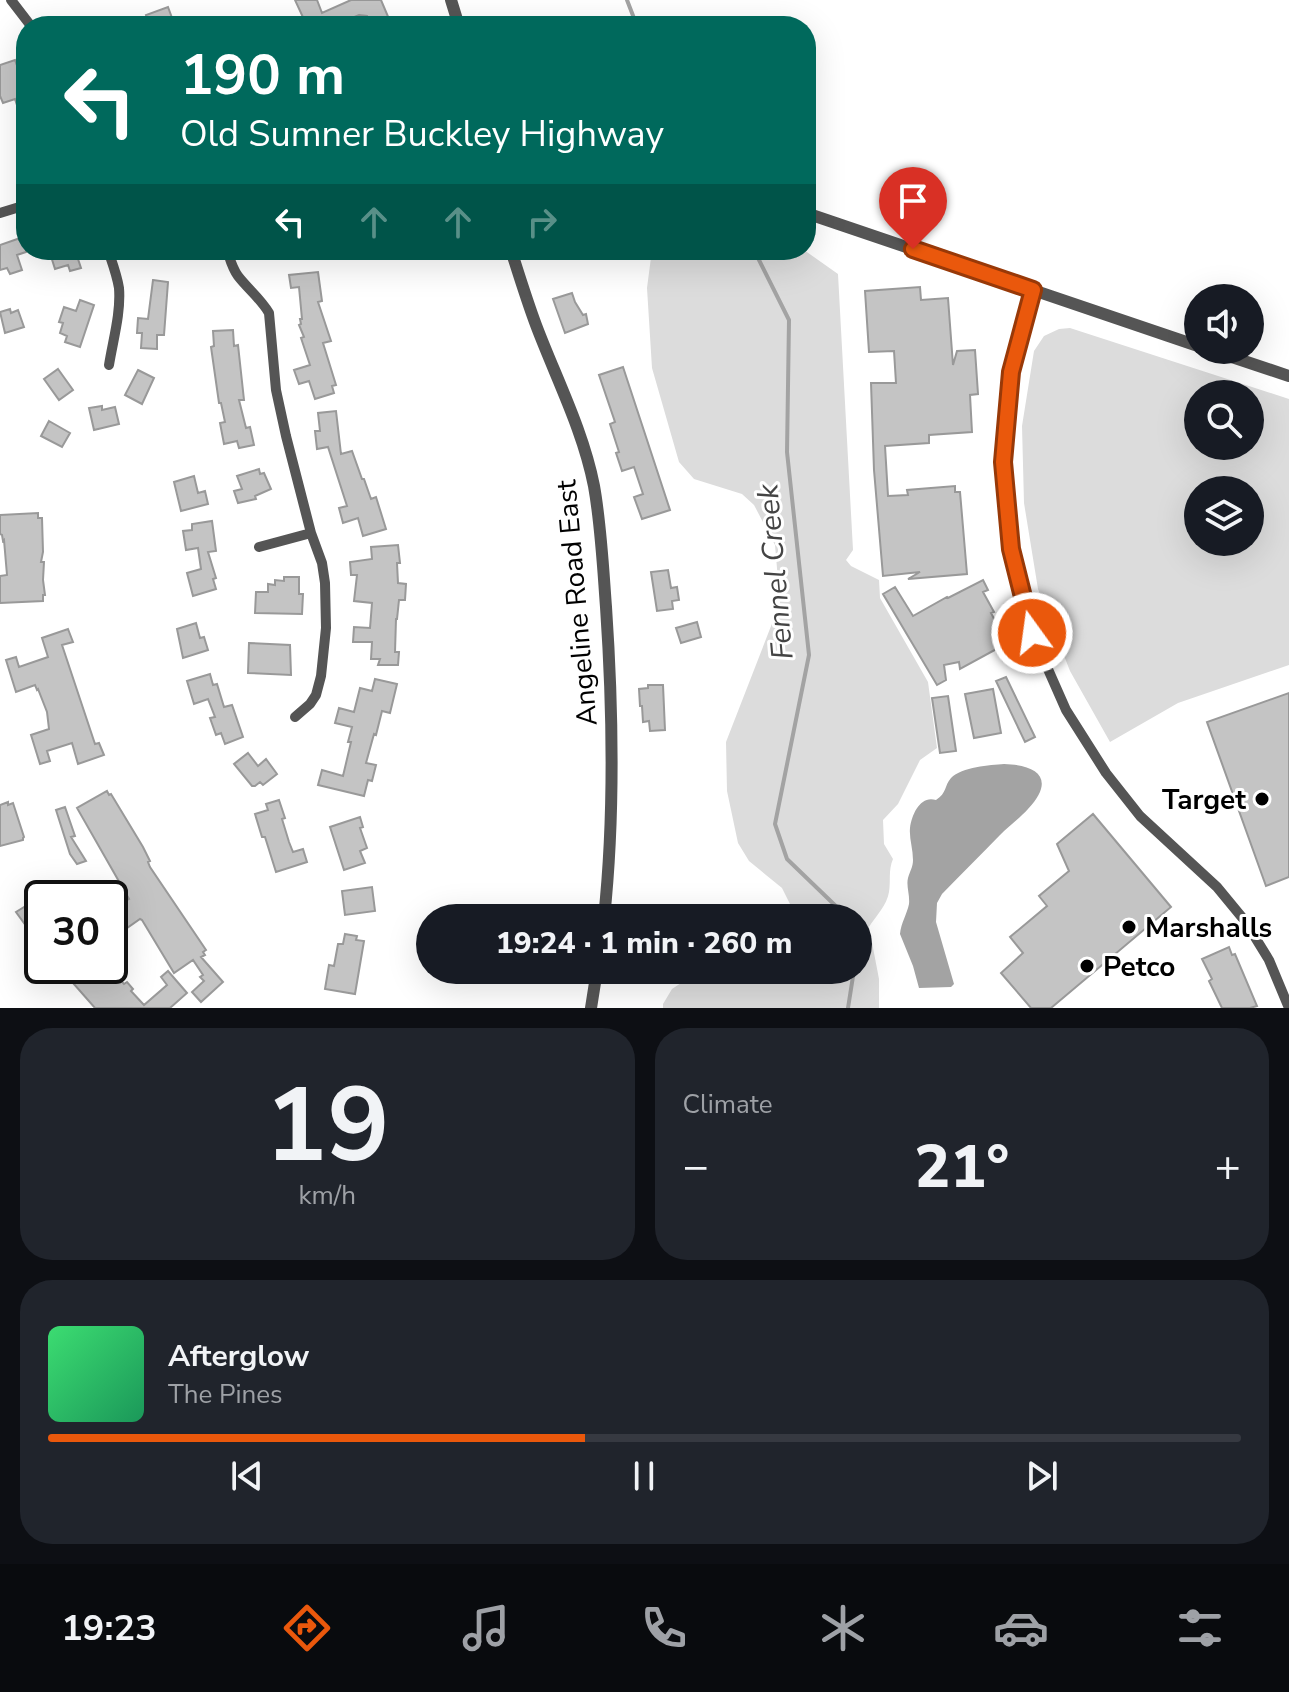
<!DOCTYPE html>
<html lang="en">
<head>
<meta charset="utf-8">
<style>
	:root { --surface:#171b24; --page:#20242c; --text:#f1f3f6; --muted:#9ea1a6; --line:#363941; --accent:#ea580c }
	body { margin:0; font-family:"Nunito Sans",sans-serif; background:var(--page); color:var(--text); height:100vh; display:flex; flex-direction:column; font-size:30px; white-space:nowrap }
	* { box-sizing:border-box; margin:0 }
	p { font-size:26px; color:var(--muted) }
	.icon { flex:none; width:44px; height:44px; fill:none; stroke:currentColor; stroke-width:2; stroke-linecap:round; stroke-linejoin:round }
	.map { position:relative; height:1008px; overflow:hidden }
	.panel { display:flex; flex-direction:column; gap:20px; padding:20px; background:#0d0f14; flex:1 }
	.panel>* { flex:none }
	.guide { position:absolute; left:16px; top:16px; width:800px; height:244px; border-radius:32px; box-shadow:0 8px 32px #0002; background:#00695c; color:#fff; overflow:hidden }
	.controls { position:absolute; left:1184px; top:284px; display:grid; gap:16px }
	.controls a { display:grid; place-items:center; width:80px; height:80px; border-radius:50%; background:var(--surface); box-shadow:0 8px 32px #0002; font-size:40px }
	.speed { position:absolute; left:24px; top:880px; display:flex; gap:16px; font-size:40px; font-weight:700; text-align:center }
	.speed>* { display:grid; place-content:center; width:104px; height:104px; border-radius:50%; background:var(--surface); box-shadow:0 8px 32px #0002; line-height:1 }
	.speed .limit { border:4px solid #111; border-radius:12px; background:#fff; color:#111 }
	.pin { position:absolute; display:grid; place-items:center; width:68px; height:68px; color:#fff; margin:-82px -34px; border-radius:50% 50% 50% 0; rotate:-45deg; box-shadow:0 0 8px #0007 }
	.pin .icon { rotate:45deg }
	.me { position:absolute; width:88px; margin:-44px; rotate:346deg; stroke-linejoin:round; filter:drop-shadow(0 0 6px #0008) }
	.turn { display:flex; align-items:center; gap:28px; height:168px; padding:0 32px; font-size:36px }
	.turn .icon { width:104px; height:104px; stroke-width:2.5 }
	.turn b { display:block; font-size:56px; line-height:68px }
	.lanes { display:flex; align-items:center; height:76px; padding:0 32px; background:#0003; justify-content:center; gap:40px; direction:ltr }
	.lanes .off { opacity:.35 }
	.big { font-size:60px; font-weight:800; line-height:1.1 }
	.panel .widget { flex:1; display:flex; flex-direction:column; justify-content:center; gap:12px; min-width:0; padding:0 28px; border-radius:32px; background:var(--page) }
	.panel .dial { align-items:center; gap:0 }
	.dial b { font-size:104px; line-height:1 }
	.song { display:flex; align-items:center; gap:24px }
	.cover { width:96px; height:96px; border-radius:12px; background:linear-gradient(135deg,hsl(140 70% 55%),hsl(150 70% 35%)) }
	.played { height:8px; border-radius:4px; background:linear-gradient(90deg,var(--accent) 45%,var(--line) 45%) }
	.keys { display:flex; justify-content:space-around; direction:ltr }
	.heat { display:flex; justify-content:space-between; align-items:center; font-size:44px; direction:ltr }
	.panel .tiles { flex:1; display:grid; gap:20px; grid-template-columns:1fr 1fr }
	.widget:last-child { grid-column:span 2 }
	.trip { position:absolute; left:416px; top:904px; width:456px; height:80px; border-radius:40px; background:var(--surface); box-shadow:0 8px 32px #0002; font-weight:800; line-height:80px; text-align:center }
	.tab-bar { display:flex; height:128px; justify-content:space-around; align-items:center; background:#090b0e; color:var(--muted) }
	.tab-bar .icon { width:56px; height:56px }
	.tab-bar .selected { color:var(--accent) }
	.tab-bar b { font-size:36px; color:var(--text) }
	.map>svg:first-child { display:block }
	.green { fill:#dcdcdc; fill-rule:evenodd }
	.water { fill:#a3a3a3 }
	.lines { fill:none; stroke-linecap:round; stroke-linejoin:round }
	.stream { stroke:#a3a3a3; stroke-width:4 }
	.building { fill:#c4c4c4; stroke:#999; stroke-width:2 }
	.minor { stroke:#555; stroke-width:10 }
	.tertiary { stroke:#555; stroke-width:12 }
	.route-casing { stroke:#983908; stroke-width:20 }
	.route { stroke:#ea580c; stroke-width:14 }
	.poi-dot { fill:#000; stroke:#fff; stroke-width:3 }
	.labels { text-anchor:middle; stroke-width:6; stroke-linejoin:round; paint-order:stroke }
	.street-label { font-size:28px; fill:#000; stroke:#fff }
	.poi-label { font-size:28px; font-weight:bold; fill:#000; stroke:#fff; text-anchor:start }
	.water-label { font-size:30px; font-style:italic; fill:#444; stroke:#fff }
</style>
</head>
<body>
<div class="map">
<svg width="1289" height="1008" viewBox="0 0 1289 1008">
	<rect width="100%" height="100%" fill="#fff"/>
	<!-- green -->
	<path class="green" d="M652,250H804L838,274L853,550L846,560L851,566L879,580L880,598L928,682L937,748L920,760L898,804L883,820L884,844L893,859C888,871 891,880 889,892C887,905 876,916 869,927L879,979V1008H663V1004L672,989L696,973H720L748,980L768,970H858V918H797L782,888L749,861L738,843L727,791L726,742L780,603L775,545L754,505L742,494L694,479L679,462L652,368L647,288Z
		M1070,328L1289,399V665L1178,703L1110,742L1070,671L1038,589L1024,503L1022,426L1034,351L1044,336L1059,329ZM1198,394H1250V446H1198ZM1198,490H1250V542H1198Z"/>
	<!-- water -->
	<path class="water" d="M1004,764C1038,765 1056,779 1028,809C1020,818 1009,826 1000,835C981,855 961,874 942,894L937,903L936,922L954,984L951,987L919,988L913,966L900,934C901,923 907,914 909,904C910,895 906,886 908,878C910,871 913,867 913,860C913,849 909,838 910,828C912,813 921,795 936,800C947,793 944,786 951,778C962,767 990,765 1004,764Z"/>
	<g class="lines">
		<!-- stream -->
		<path class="stream" d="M627,0L637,26
			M754,250L789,320L787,452L809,655L775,824L787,859L842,912L844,918
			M848,1008L854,970"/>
	</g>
	<!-- building -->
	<path class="building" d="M295,0H317L322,13L351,0H381L392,26H371L367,16L359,15L333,26H307Z
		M168,7L175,26H150L146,15Z
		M15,60L26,91V127H24L15,99L3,103L0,96V65Z
		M26,236V252L17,255L22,270L10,274L7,268L0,270V245Z
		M49,250H75L81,268L70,271L68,265L55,269Z
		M318,272L322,301L318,302L331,341L323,343L336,385L332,386L334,393L315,399L309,381L299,384L294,370L310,365L301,338L304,337L299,325L301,324L300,319H302L299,287L291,288L289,275Z
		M153,280L168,282L164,335H157V349L141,348L142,333H137L138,318L148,319Z
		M920,287L921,300L948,298L953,365L957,351L975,350L978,394L970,395L972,432L929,435V443L885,446L888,496L908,495L907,490L955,486V492H960L967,574L908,579L920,572L883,576L874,470L871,383H896L894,351L869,352L865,291Z
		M572,293L575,302L583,315L586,314L588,324L565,333L553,299Z
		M80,300L94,305L80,347L65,342L67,336L60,333L63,323L59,322L64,307L76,311Z
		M10,309L11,313L18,310L24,327L5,333L0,312Z
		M233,330L234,346L238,345L244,400H239L246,428L250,427L254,445L239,448L237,441L224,444L220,423L225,422L221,403H219L211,347L214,346L213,331Z
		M623,367L670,510L642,519L634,497L643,494L634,467L622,471L616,453L619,452L610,424L615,422L599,375Z
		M58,369L73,390L59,400L44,379Z
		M138,370L154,378L142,404L125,395Z
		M102,406V410L115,407L119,424L94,430L89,408Z
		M336,411L341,454L352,451L362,479H364L371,499L376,497L386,529L363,536L358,518L343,523L339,508L347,506L328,447L317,449L315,431H320L318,413Z
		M49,421L70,433L62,447L41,436Z
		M259,469L260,474L264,473L271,489L255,496L256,499L238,503L234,491L242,489L237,476Z
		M194,476L198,493L205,491L208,504L181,511L174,482Z
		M38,513V518H42L43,552L41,562H44L43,580L45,595H43V601L0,603V576L7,575L4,540L3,541L2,535L0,534V515Z
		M212,521L216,551L208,552L216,578L213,579L216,589L193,596L187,573L201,569L198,548L186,550L183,531L192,530V524Z
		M398,545L400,563H397L398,583L406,584L405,600H399L397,619H396L395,652H399L398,665H378L380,659H371L372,642H353L354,627L370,628L372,603L354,601L357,575H351L350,562L372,559L371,547Z
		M668,570L671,588L677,587L679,600L672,601L673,609L657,611L651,572Z
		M284,577H299V594H303L302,614L255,613L256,592H268V584L275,585V580L284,581Z
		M983,580L988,590L983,592L994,612L991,613L999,628L994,631L1002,646L960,669L959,662L944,665L946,680L937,685L883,594L895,587L913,616L947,597L948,598Z
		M697,622L701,637L681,643L676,628Z
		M196,623L200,638L204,637L208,650L183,658L177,629Z
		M68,629L73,642L62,645L95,744L99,743L104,755L78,764L72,743L47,751L50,761L40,764L31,735L49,729L47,712L38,689L37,690L35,685L16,692L6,660L16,657L19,667L48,657L42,638Z
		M249,643L290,645L291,675L248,673Z
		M210,674L213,685L217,684L224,707L232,705L243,737L225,744L221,733L216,735L210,718L215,717L208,699L194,704L187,681Z
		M1006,677L1035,737L1025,742L996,681Z
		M375,679L397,684L390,713L382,711L376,735L374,734L366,763L376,765L372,781L368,780L364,796L318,785L322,770L343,776L351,742H348L352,727L335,723L339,708L354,712L360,688L372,691Z
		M648,685H663L665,730L650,731L649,721L643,722L642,706H640L639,689L648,688Z
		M993,689L1001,733L974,738L965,694Z
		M1289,693V877L1266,886L1207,722Z
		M948,696L956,751L940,753L932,698Z
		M248,753L258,766L266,759L277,774L263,785L260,782L255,786H252L234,764Z
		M107,791L109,795L111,794L143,847L150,861L148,862L150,867L206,950L203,952L205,955L201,957L223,982L201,1002L192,992L204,981L200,977L203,975L193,960L174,973L142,920L140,919L110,940V896L117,906L129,899L77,808Z
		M279,800L285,818L282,819L289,842L293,852L303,849L307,862L276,872L265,837H262L255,814L268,810L266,804Z
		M8,802V805L13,803L24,837L23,838V840L0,846V805Z
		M65,807L75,836L71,837L86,861L77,864L70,854L56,810Z
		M1093,814L1171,907L1051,1008H1031L1001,973L1023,953L1010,937L1047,906L1039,896L1069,871L1057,844Z
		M360,817L363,827L360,828L367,848L360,851L365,863L344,870L330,827Z
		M372,887L375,911L345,915L342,891Z
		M42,896V948L16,912Z
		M345,934L357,936L356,940L364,941L355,994L325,989L329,965L334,966L338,944H343Z
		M1229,947L1232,955L1235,954L1257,1006L1250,1008H1222L1209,981L1212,979L1202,959Z
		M58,966H108L124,984L127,982L133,989L131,991L144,1005L167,985L161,977L168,971L187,993L170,1008H95Z"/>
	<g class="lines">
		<!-- minor -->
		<path class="minor" d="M11,0L31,26
			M0,213L26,205
			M108,250C112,262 117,275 119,288C121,313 113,340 109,365
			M227,250C230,259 232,268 238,276C248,289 261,299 269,313L276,390L286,436L311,533L322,563L325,583L326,628L321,676L316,695L310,704L295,717
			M1033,290L1011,372L1003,462L1011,549L1032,633L1066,710L1106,773L1140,816L1217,887L1245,921L1269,960L1289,1008
			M259,547L311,533"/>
		<!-- tertiary -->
		<path class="tertiary" d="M451,0L459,26
			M806,213L1198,346
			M511,250C519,275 527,301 536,325C556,378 583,430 594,486C601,525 603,567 606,607C613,710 615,815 604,918
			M1211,350L1289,376
			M591,1008L597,970"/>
	</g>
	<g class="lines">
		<!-- route casing -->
		<g class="route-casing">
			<path id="route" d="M913,249L1033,290L1011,372L1003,462L1011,549L1032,633"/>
		</g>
		<!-- route -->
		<use href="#route" class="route"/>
	</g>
	<!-- markers -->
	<g class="poi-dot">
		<circle cx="1262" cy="799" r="8"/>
		<circle cx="1129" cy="927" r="8"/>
		<circle cx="1087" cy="966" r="8"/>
	</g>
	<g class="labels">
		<!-- street labels -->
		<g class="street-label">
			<text transform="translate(576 603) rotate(-95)" y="10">Angeline Road East</text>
		</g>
		<!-- poi labels -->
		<g class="poi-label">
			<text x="1246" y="809" text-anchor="end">Target</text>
			<text x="1145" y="937">Marshalls</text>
			<text x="1103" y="976">Petco</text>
		</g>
		<!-- water labels -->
		<g class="water-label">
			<text transform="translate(775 572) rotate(-95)" y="10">Fennel Creek</text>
		</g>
	</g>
</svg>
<div class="controls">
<a><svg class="icon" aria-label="sound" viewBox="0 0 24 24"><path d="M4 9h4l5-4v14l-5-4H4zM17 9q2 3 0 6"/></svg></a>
<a><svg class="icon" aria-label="search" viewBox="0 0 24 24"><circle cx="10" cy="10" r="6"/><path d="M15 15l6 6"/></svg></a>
<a><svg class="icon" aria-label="layers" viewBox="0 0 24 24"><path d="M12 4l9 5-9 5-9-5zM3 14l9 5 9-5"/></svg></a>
</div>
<div class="speed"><div class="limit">30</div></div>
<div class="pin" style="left:913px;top:249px;background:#d93025"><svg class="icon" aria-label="arrive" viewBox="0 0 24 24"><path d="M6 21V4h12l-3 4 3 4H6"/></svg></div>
<svg class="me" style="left:1032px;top:633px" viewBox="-20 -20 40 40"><circle r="17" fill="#ea580c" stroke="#fff" stroke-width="3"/><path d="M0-11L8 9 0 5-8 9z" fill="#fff"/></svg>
<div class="trip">19:24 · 1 min · 260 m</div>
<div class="guide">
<div class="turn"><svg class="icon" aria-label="left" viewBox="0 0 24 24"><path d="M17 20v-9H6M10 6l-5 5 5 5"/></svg><div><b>190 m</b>Old Sumner Buckley Highway</div></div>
<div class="lanes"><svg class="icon" aria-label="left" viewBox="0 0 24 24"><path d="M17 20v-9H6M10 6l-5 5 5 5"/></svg><svg class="icon off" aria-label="ahead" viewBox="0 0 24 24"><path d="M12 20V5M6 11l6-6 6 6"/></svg><svg class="icon off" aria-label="ahead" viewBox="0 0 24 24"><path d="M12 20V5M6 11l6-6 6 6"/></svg><svg class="icon off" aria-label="right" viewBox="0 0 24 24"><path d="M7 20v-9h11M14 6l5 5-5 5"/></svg></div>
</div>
</div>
<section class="panel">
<div class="tiles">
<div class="widget dial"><b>19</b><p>km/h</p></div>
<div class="widget"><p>Climate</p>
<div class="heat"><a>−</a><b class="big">21°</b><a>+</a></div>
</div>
<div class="widget">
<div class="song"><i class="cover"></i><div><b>Afterglow</b><p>The Pines</p></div></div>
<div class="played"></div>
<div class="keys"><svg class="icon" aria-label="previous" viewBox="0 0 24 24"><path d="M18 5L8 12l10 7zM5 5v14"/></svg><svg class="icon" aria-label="pause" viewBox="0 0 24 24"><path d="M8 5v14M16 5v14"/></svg><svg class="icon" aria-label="next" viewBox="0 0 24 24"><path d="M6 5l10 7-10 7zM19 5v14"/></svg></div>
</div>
</div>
</section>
<nav class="tab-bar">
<b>19:23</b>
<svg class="icon selected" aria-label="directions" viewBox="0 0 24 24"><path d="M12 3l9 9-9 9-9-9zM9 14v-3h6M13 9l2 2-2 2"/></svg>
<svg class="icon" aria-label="music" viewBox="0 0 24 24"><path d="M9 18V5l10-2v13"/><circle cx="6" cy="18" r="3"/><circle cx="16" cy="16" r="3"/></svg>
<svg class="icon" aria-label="phone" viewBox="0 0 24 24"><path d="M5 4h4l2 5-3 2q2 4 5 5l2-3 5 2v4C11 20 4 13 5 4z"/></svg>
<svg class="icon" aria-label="climate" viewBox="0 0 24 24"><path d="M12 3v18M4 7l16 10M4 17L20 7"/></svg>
<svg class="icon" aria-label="car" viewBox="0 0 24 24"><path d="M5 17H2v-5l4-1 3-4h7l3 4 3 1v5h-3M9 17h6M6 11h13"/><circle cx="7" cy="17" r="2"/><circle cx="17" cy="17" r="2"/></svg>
<svg class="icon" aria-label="filters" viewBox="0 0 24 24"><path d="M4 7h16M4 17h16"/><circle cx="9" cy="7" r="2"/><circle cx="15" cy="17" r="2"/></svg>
</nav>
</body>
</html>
